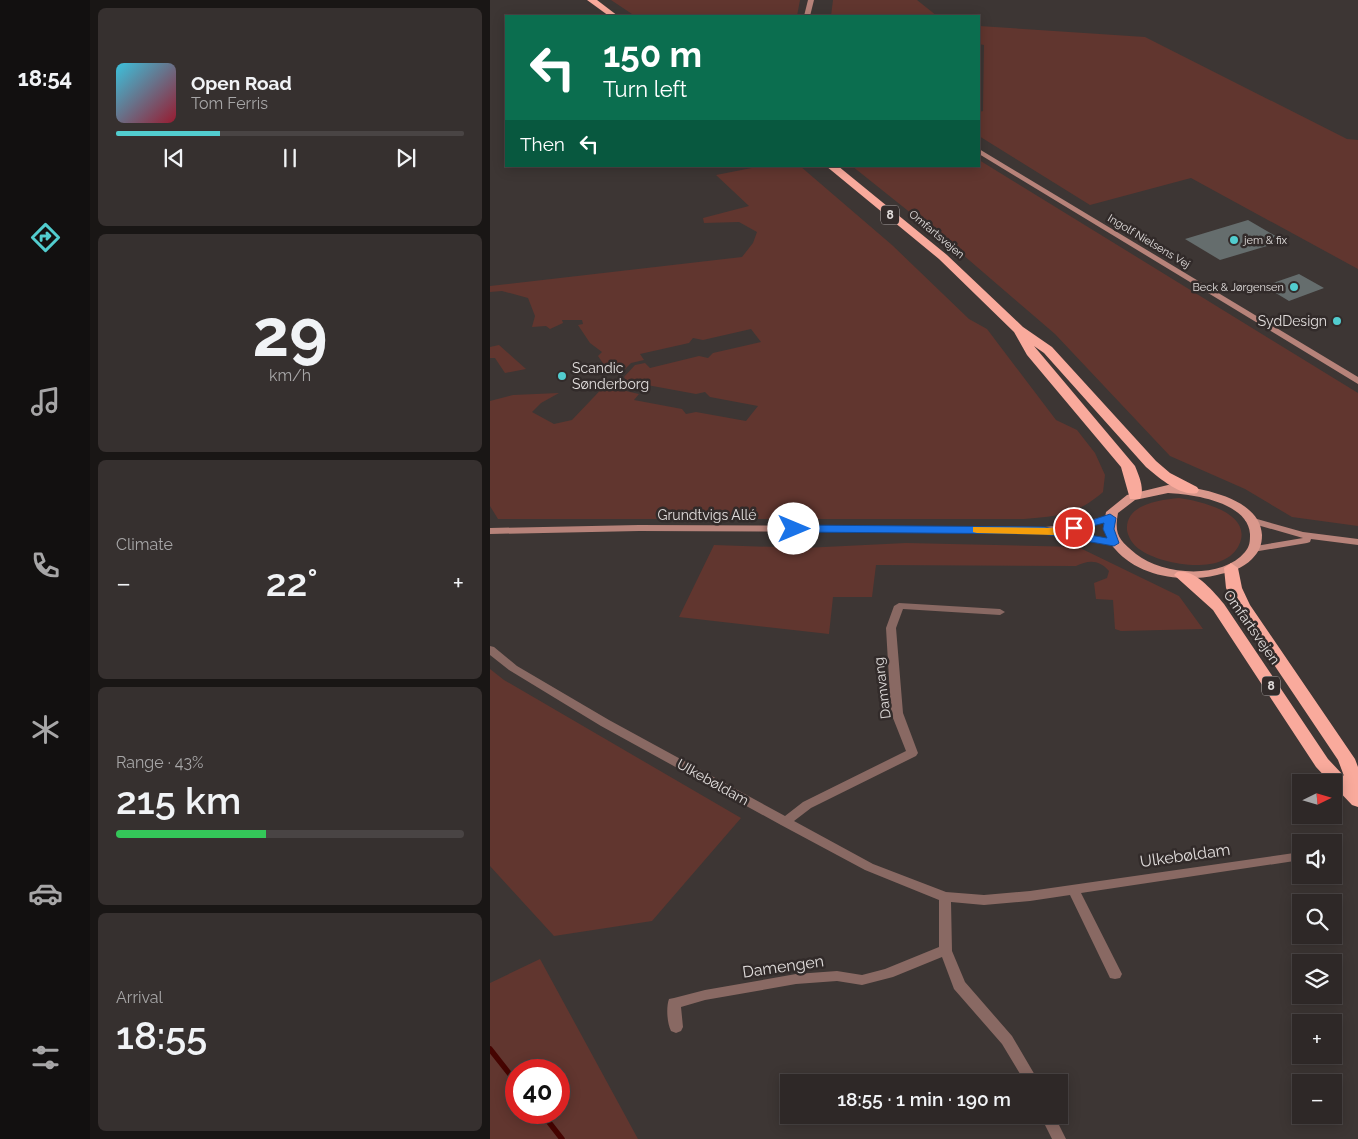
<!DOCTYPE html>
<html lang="en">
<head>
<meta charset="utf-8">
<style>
	:root { --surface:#2e2827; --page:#36302f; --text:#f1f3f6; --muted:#a7a6a7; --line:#494444; --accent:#52cdcf }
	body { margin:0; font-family:Raleway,sans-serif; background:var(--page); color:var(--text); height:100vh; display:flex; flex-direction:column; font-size:19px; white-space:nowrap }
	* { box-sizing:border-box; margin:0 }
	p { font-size:16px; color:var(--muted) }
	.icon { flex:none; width:28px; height:28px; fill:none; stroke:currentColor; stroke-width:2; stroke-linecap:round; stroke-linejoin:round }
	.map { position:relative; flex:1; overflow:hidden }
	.side { display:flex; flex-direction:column; gap:8px; padding:8px; background:#191615; width:400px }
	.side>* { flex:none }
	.banner { position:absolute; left:15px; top:15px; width:475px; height:152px; border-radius:0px; box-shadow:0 2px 12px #0003,0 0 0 1px var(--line); background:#0b6e4f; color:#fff; overflow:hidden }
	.needle { width:32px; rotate:85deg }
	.fabs { position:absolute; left:802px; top:774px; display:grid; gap:10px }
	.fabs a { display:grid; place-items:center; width:50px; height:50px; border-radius:0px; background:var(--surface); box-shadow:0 2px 12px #0003,0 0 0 1px var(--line); font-size:25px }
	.speed { position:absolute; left:15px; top:1059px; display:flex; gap:10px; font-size:25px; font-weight:700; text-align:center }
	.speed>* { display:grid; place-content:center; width:65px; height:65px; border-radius:50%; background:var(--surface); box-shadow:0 2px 12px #0003,0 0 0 1px var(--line); line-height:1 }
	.speed .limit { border:8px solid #d22; background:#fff; color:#111 }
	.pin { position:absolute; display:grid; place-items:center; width:42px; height:42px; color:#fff; margin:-21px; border:2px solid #fff; border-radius:50%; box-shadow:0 1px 5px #0007 }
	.me { position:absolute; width:55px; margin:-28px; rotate:90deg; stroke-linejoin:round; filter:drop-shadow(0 0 4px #0008) }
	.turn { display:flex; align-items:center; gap:18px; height:105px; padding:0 15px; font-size:22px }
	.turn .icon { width:65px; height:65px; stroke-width:2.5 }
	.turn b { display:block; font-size:35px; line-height:42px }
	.then { display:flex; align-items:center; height:48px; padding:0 15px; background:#0003; gap:10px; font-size:19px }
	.big { font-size:38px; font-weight:600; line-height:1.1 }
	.side .widget { flex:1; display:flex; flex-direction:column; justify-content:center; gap:8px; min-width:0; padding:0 18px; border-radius:8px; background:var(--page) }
	.side .dial { align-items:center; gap:0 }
	.dial b { font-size:65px; line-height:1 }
	.song { display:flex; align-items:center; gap:15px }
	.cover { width:60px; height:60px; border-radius:8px; background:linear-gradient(135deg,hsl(190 70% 55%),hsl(350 70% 35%)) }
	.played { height:5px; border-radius:2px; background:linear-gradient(90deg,var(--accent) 30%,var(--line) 30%) }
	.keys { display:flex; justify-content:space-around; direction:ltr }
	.heat { display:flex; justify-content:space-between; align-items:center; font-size:28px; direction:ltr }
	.charge { height:8px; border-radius:4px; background:linear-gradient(90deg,#34c759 43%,var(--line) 0) }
	.trip { position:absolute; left:290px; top:1074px; width:288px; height:50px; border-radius:0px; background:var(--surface); box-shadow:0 2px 12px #0003,0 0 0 1px var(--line); font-weight:600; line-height:50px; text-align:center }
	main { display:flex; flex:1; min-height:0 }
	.tabs { display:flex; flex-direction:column; width:90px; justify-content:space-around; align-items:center; background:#121010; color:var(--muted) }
	.tabs .icon { width:35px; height:35px }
	.tabs .active { color:var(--accent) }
	.tabs b { font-size:22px; color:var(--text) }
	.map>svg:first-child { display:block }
	.green { fill:#61362f; fill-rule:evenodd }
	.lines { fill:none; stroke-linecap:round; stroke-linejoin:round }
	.stream { stroke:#450401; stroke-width:5.5 }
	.building { fill:#656d6d }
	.street { fill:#896963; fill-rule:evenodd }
	.secondary { fill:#b7837a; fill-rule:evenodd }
	.primary { fill:#da988c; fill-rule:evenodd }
	.highway { fill:#f9aa9c; fill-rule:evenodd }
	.route { fill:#1a73e8; stroke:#114b97 }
	.slow { fill:#f59e0b }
	.poi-dot { fill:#52cdcf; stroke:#322b2a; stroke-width:2 }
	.labels { text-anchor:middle; stroke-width:5; stroke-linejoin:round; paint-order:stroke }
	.far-street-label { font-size:11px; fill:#e1dddc; stroke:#322b2a }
	.far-poi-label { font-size:11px; fill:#e1dddc; stroke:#322b2a; text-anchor:start }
	.shield { fill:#322b2a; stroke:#aca8a7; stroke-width:1 }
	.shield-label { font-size:12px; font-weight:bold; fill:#e1dddc }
	.poi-label { font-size:14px; fill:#e1dddc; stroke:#322b2a; text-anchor:end }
	.street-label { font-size:14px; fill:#e1dddc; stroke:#322b2a }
	.near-street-label { font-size:16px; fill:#e1dddc; stroke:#322b2a }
</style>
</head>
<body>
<main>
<nav class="tabs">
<b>18:54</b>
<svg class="icon active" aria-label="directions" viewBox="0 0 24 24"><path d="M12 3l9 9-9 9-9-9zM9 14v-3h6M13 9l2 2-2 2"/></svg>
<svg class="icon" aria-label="music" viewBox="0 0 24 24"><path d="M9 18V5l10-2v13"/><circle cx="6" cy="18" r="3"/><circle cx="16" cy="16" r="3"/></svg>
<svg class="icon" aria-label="phone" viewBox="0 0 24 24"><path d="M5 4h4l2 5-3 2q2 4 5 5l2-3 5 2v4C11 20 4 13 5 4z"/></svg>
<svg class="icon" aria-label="climate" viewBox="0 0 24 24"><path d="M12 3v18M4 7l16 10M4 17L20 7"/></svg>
<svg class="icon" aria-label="car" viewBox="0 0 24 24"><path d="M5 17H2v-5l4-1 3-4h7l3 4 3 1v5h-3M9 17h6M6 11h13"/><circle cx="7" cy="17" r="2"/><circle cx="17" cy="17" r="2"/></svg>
<svg class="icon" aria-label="filters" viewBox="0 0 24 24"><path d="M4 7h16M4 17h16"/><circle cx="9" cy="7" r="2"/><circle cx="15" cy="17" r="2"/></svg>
</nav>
<section class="side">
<div class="widget">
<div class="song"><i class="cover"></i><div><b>Open Road</b><p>Tom Ferris</p></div></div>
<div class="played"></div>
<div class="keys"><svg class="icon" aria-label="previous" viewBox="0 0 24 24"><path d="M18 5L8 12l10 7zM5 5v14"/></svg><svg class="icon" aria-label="pause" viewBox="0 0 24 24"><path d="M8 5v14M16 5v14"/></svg><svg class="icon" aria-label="next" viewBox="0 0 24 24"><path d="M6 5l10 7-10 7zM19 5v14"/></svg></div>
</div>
<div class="widget dial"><b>29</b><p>km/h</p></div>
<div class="widget"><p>Climate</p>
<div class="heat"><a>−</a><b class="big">22°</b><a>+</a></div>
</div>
<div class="widget"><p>Range · 43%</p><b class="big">215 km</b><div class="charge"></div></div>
<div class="widget"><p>Arrival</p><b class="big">18:55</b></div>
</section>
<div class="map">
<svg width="868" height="1139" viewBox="0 0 868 1139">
	<rect width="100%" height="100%" fill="#3d3634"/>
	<!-- green -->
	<path class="green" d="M121,0H310L307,16H145Z
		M343,0H427L447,16H341Z
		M489,26L655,37L857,139L868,140V269L701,178L600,205L489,136V112L493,111L494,45L489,44Z
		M489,160L868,393V526L802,517L755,489L680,456L565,334L472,254L362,166H489Z
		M272,166H310L402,245L479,319L497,329L566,420L587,430L605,453L615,475L613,492C585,516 568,516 534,519H8L0,506V401L23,395L69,393L51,403L42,412L64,424L82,420L121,379H128L136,391L149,394L144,400L192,409L196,414L206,412L256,421L268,406L220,397L215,392L206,394L157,385L151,391L141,389L134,377L145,365L155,363L160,368L209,356L218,358L223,353L271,342L261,329L213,340L203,338L199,343L150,354L154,360L141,363L129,375H121L108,356L112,352L100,343L88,325L93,324L92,320H72L73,323L60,329L56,326L42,327L45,316L38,298L12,291L0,292V286L252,257L263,243L267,232L249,222L214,223L213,218L259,206L226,175Z
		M9,345L36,369L15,373L5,358H0V347Z
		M689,498C710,501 764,513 749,545C734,577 671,565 649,549C643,545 638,537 637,530C635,504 670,500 689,498Z
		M416,543L588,547L689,596L713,629L631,631L625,629L623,600L606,599L604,583L617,578L619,571C609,559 598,560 586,566L386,565L382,597H343L339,634L189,617L224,545L314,548Z
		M0,669L14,680L251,818L162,921L64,936L0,866Z
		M50,959L148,1139H0V983ZM26,1070H69V1112H26Z"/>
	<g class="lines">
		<!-- stream -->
		<path class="stream" d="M0,1049L26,1082
			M51,1112L72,1139"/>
	</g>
	<!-- building -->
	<path class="building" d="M758,220L794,241L730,260L695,239Z
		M809,274L834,288L799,301L774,286Z"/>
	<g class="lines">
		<!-- street -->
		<path class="street" d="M409,603L510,609L515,612L510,615L413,609L406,628L413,713L428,753L426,756L321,808L304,821L383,864L456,892L494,895L540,891L811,852V860L591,893L632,974L630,978L625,979L620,978L580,895L540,901L494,905L461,902L462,951L475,982L522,1036L549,1082H535L512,1044L464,989L452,957L403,977L372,985L347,981L306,984L215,1000L191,1007L193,1027L191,1031L186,1033L181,1031C177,1023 176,1007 179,999L184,998L215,990L306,974L347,971L372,975L395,969L449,947V900L375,870L291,825L111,726L19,670L0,655V646L4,647L27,666L119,720L295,816L313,802L416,751L401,713L396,628L404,606Z
			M550,1115H564L576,1139H562Z"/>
		<!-- secondary -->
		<path class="secondary" d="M318,0H324L320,16H314Z
			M489,149L868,377V384L489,154Z
			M620,515L623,516L625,518L623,520L576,531L627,541L629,543L627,545L624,546L570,535L569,531L555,533L149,531L0,534V528L149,525L555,527L584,524Z
			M760,517L813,532L868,539V545L821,539L820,542L817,543L763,552L760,551L758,549L760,547L813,538L757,522L755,520L757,518Z"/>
		<!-- primary -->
		<path class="primary" d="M678,485C708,487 770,497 772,535C772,545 769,552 762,559C752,569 740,572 727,575C693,583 649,577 625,549C620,544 617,535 613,529L616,512L637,495ZM678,493C702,494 758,502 760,534C760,541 760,546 755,552C732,580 672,575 646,554C629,540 624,535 628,513L645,500Z"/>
		<!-- highway -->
		<path class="highway" d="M97,0H107L128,16H119Z
			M336,166H348L457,255L533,327L562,347L666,461L680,473L707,487L709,490L707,493C691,497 668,477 656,467L554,353L544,346L645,466C649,476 655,489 650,499H640L631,467L537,355L524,332L449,259Z
			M741,563L748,568L752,588L760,605L865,759L868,767V807L862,805L844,786V782H840L826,767L723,610L684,575L687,572C704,568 724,592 734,604L838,759L854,776L848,760L744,605L736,588L734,568Z"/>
	</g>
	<!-- route -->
	<path class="route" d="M620,514L626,518L624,529L629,543L624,546L554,534L304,532L298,529L304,525L554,527L617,538L613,529L614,523L584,531L579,528Z"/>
	<!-- slow -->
	<path class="slow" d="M483,527L564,528L570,531L564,535L487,533L483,532Z"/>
	<!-- markers -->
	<g class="poi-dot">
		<circle cx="744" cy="240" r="5"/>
		<circle cx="804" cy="287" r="5"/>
		<circle cx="847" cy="321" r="5"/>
		<circle cx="72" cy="376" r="5"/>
	</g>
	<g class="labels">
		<!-- far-street labels -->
		<g class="far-street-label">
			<text transform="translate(447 234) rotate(40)" y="4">Omfartsvejen</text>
			<text transform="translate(659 241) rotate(31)" y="4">Ingolf Nielsens Vej</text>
		</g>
		<!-- far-poi labels -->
		<g class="far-poi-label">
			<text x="754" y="244">jem &amp; fix</text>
			<text x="794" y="291" text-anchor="end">Beck &amp; Jørgensen</text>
		</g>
		<!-- shield labels -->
		<g class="shield">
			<rect x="391" y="205.5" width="18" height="19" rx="4"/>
			<rect x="772" y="676.5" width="18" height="19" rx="4"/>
		</g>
		<g class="shield-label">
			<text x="400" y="219">8</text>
			<text x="781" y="690">8</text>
		</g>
		<!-- poi labels -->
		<g class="poi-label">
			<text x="837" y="326">SydDesign</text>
			<text x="82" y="373" text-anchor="start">Scandic<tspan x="82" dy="16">Sønderborg</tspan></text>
		</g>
		<!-- street labels -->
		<g class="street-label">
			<text x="217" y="520">Grundtvigs Allé</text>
			<text transform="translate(762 627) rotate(55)" y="5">Omfartsvejen</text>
			<text transform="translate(392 688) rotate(-97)" y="5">Damvang</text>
			<text transform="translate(223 782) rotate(29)" y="5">Ulkebøldam</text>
		</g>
		<!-- near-street labels -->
		<g class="near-street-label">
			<text transform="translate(695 855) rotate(-8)" y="6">Ulkebøldam</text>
			<text transform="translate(293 966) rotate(-8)" y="6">Damengen</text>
		</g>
	</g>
</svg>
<div class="fabs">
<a><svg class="needle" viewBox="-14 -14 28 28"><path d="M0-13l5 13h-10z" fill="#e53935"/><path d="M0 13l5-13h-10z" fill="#a7a6a7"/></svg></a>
<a><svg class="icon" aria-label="sound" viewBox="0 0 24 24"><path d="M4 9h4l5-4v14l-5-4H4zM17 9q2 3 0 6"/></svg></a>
<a><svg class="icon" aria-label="search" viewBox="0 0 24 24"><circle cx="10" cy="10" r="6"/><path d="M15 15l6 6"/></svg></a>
<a><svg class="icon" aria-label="layers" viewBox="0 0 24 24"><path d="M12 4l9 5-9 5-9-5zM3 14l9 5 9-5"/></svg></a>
<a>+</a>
<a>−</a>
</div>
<div class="speed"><div class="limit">40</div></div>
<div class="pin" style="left:584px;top:528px;background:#d93025"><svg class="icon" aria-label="arrive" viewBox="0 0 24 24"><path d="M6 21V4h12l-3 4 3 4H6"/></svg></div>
<svg class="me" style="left:304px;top:529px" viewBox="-20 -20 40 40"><circle r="19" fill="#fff"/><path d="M0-13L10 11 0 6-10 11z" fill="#1a73e8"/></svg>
<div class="trip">18:55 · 1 min · 190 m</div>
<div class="banner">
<div class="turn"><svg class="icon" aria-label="left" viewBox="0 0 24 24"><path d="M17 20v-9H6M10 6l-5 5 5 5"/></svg><div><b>150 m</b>Turn left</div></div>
<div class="then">Then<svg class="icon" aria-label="left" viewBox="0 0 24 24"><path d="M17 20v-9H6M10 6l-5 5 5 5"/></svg></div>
</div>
</div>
</main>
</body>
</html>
